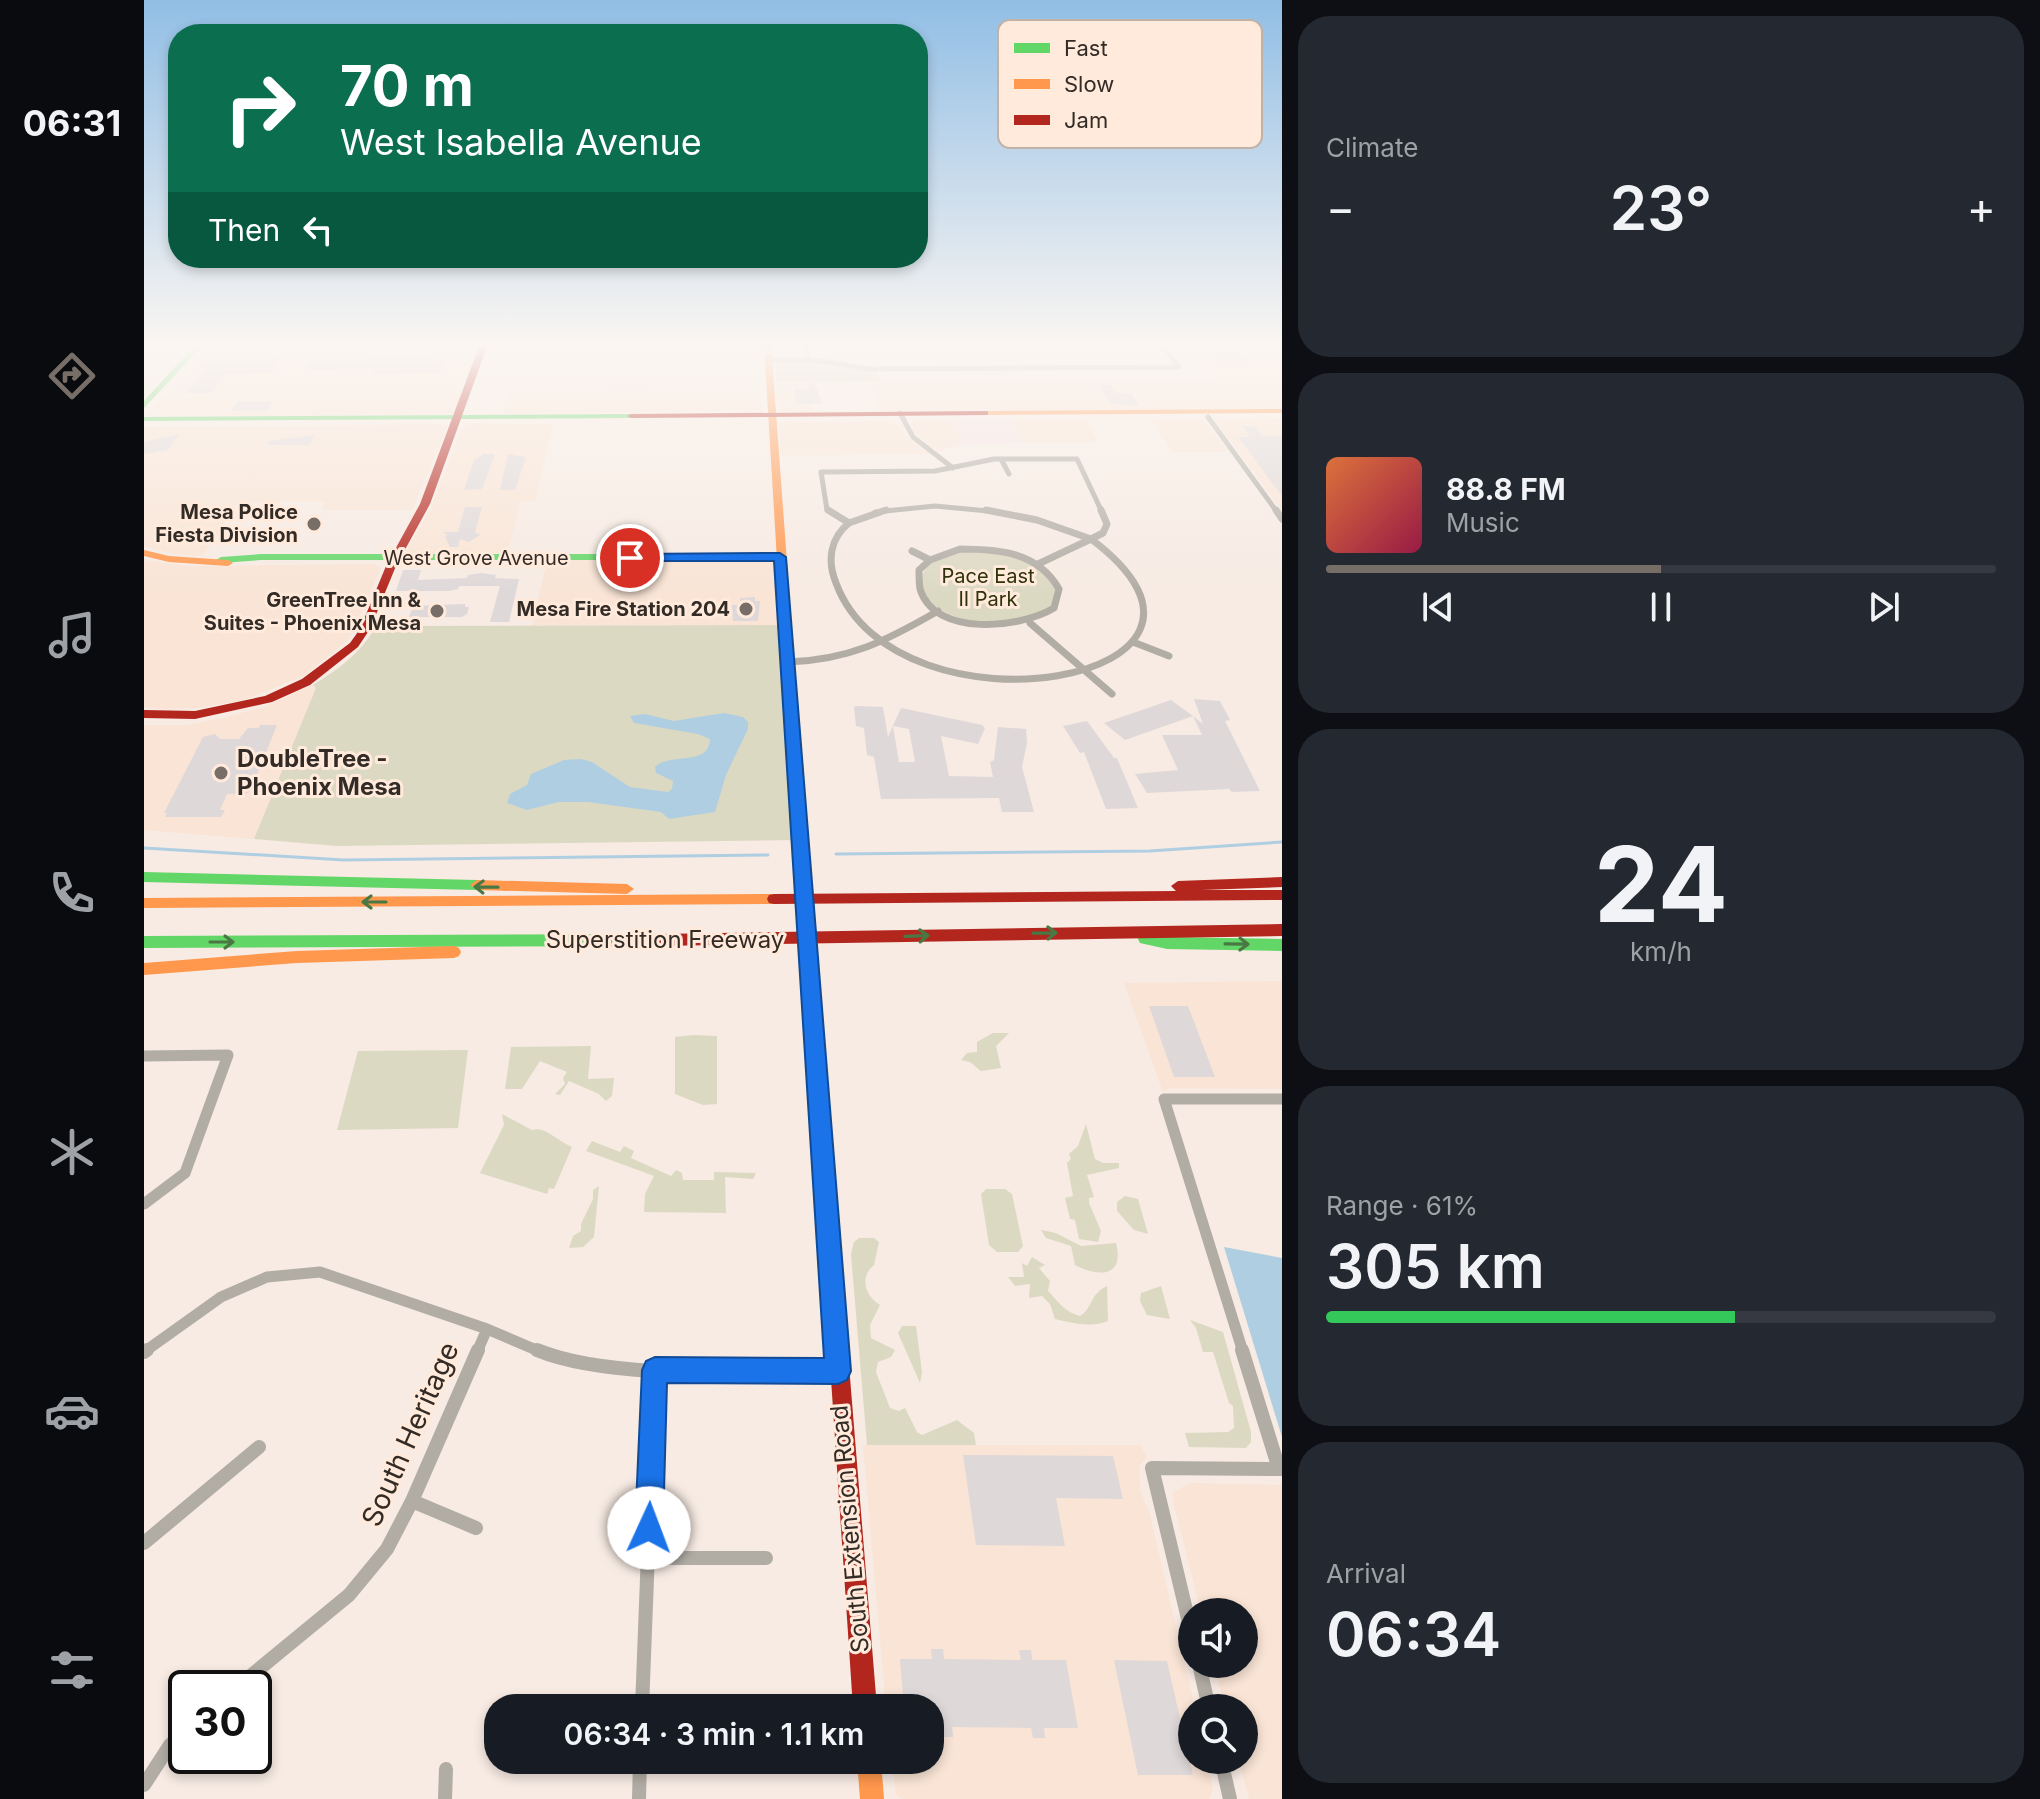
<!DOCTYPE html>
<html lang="en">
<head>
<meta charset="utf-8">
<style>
	:root { --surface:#171b24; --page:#242831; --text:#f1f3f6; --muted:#9ea1a6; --line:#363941; --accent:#786e68 }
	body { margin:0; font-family:Inter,sans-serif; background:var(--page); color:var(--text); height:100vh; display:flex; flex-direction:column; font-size:30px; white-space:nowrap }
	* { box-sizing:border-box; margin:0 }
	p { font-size:26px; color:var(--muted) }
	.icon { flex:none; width:44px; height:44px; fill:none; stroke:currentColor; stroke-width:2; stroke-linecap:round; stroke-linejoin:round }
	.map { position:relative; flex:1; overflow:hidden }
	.side { display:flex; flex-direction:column; gap:16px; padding:16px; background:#0d0f14; width:758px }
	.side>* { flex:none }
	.banner { position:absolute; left:24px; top:24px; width:760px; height:244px; border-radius:32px; box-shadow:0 4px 12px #0003; background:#0b6e4f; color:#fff; overflow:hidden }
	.controls { position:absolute; left:1034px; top:1598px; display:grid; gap:16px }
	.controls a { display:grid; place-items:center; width:80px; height:80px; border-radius:50%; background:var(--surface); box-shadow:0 4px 12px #0003; font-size:40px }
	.speed { position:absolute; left:24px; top:1670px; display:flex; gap:16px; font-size:40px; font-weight:700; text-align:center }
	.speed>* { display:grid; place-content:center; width:104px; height:104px; border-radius:50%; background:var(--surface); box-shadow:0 4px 12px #0003; line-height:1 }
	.speed .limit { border:4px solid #111; border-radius:12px; background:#fff; color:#111 }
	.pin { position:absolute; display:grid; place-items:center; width:68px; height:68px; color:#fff; margin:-34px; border:4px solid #fff; border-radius:50%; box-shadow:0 2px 8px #0007 }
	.me { position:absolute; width:88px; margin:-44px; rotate:2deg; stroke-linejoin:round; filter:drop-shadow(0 0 6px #0008) }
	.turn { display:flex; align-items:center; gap:28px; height:168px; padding:0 40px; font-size:36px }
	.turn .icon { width:104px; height:104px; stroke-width:2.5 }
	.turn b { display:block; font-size:56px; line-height:68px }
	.then { display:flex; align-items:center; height:76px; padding:0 40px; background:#0003; gap:16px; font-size:30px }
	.big { font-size:60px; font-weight:600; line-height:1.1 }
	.side .widget { flex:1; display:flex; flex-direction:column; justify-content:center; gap:12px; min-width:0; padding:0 28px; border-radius:32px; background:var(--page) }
	.side .dial { align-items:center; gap:0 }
	.dial b { font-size:104px; line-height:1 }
	.song { display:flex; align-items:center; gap:24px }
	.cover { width:96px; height:96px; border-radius:12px; background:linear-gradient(135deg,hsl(20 70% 55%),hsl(340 70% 35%)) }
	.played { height:8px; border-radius:4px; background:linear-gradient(90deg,var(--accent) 50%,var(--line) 50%) }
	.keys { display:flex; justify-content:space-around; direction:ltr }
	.heat { display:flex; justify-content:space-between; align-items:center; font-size:44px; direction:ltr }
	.charge { height:12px; border-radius:6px; background:linear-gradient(90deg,#34c759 61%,var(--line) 0) }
	.trip { position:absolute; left:340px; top:1694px; width:460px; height:80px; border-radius:32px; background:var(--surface); box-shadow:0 4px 12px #0003; font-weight:600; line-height:80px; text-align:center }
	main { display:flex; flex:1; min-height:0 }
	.menu { display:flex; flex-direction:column; width:144px; justify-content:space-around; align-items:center; background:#090b0e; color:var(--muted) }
	.menu .icon { width:56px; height:56px }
	.menu .current { color:var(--accent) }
	.menu b { font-size:36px; color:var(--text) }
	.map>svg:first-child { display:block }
	.built { fill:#f9e4d5 }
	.education { fill:#f6e3e5 }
	.green { fill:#dcd9c3 }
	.water { fill:#afcee1 }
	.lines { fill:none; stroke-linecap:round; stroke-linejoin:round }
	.stream { stroke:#afcee1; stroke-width:3 }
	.building { fill:#dfd8d9; fill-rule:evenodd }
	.street-far3 { stroke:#b1ada5; stroke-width:5 }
	.street-far2 { stroke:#b1ada5; stroke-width:7 }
	.street-far1 { stroke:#b1ada5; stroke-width:11 }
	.street { stroke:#b1ada5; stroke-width:14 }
	.fast { fill:#63d668; fill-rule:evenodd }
	.slow { fill:#ff974d; fill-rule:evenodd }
	.jam { fill:#b3261e; fill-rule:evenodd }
	.fast-bridge { stroke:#63d668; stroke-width:13 }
	.oneway { stroke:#497844 }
	.route { fill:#1a73e8; stroke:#114b97; stroke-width:2 }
	.poi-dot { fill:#786e68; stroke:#ffeadb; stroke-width:3 }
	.labels { text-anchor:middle; stroke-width:6; stroke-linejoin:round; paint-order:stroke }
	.far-poi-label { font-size:20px; font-weight:bold; fill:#332b26; stroke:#ffeadb; text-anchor:end }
	.far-street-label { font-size:20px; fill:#332b26; stroke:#ffeadb }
	.far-park-label { font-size:20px; fill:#2f320b; stroke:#ffeadb }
	.poi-label { font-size:24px; font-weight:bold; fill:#332b26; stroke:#ffeadb; text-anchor:start }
	.street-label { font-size:24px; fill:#332b26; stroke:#ffeadb }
	.near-street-label { font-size:28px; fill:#332b26; stroke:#ffeadb }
	.key { fill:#ffeadb; stroke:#c2b1a5; stroke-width:2 }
	.key-label { font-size:22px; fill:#332b26 }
</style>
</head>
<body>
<main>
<nav class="menu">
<b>06:31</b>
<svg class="icon current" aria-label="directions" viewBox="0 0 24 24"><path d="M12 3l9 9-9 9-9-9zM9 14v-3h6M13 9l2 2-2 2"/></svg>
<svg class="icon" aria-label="music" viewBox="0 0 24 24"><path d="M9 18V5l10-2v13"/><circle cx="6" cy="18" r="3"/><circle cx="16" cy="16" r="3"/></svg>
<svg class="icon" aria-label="phone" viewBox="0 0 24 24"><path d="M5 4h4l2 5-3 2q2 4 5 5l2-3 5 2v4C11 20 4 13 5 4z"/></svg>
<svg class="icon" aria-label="climate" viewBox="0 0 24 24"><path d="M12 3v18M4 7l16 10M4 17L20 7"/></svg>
<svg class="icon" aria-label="car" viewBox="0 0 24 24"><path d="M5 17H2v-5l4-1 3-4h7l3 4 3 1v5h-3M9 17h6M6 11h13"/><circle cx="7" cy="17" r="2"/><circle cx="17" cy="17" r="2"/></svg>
<svg class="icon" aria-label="filters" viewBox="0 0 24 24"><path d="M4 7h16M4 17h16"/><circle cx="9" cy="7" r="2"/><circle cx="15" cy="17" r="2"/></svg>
</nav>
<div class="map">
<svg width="1138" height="1799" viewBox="0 0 1138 1799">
	<rect width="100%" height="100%" fill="#f7ebe3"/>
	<!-- built -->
	<path class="built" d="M1047,344H1138V409L736,411L727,381L1074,379Z
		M331,354L324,386L311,413L307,414L8,417L3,414L56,356Z
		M632,382H663L669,412L635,411Z
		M505,386V391L618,392V410L358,414L367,387Z
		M1138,418V511L1071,420Z
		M1007,419L1060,420L1084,452H1028Z
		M869,420H943L954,442H879Z
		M749,421L766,440L786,454L637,455L635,425L637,422Z
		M768,421H810L818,443L795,452L771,433L766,423Z
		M298,424L303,428L268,510H178L181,502H94L59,556L28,554L0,546V427Z
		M325,424H409L391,501H377L363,553H266L263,550L286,510L318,428Z
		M636,557L641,625H388L404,558Z
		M0,560L46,566L230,564L237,568L205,639L161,675L100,700L53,708L17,709L0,707Z
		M169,685L173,688L110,839L0,830V725H44L78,718L117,708Z
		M1138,981V1089L1027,1088L1019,1092L980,983Z
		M719,1445H996L1003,1457L995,1466L996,1491L1005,1511L1051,1708H1048V1760H1064L1069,1790L1065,1799H758L752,1794L747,1760H786V1708H742Z
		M1047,1483L1138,1485V1799H1105L1095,1760H1100V1708H1081L1070,1664H1100V1612H1057L1029,1501V1492Z"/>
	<!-- education -->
	<path class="education" d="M481,344H616L617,352L479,353Z
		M869,420L879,442L818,443L810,421Z"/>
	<!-- green -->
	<path class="green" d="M636,362H673L733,370L737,381L632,382V364Z
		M841,550C870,556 896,562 912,589L907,607C897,612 884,622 873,623C853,626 824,622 805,614C773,600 765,567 804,554C815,551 829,551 841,550Z
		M641,625L657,840L193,846L110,839L172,688L169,685C196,668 217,653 232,626Z
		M849,1033H865L852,1046L857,1068L837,1071L826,1062L817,1060L823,1053L833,1052V1042Z
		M550,1035L573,1036V1104L559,1105L531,1094V1037Z
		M447,1046L444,1079L470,1078L468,1096L462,1101L455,1094L425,1081L416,1095L411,1094L421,1084L419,1078L423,1072L396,1061L378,1089H361L367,1047Z
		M324,1050L314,1128L193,1130L214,1051Z
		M358,1114L388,1130C402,1126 414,1142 428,1147L410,1189L405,1188L403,1194L336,1173L360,1125Z
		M942,1124L951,1159L959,1163H975V1168L943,1175L950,1197L945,1198V1203L957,1231L954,1242L935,1239L931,1220L926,1219L921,1198L929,1196L923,1163L927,1159L925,1154L934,1146Z
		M448,1141L476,1152L480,1146L490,1151L487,1158L527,1176L532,1170L538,1173L539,1180H570V1172L612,1173L609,1179L581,1177L582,1213L500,1212L501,1194L510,1176L442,1151Z
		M455,1186L450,1237L439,1247L425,1248L429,1236L437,1231V1224L449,1199V1190Z
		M842,1189H861L868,1194L879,1246L874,1252H853L845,1245L837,1194Z
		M981,1196L994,1199L1004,1234L990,1230L973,1211V1202Z
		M897,1230L912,1233L937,1246L972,1243C981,1278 954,1277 931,1265L927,1246L902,1238Z
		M715,1238H730L735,1242L730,1265C715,1277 721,1296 736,1305L726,1325L727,1338L751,1350L747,1357L734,1362L732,1372L746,1408L755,1411L761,1408L773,1432L778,1435L813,1420L830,1433L832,1445H723L707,1254L710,1242Z
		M888,1257L901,1265L895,1268L906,1281L904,1291C915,1302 919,1311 936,1316C949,1308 945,1295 963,1286L964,1321C948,1328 928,1323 911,1319L906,1304L898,1296L885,1298L886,1284L871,1286L864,1277H880L878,1263L883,1266Z
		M1017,1286L1026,1319L1003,1315L996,1301L997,1293Z
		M1046,1320L1079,1332L1107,1432V1442L1102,1448L1045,1447L1041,1433L1084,1432L1090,1428L1089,1406L1085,1403L1069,1352H1059L1052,1328Z
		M758,1326H772L778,1372L776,1383L754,1333Z"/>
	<!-- water -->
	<path class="water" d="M580,713L599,717L604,722V729L582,775L571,812L525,819L517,812L444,802H415L383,810L363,803L366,794L383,785L387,774L420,760L437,759L448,762L486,787L524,792L528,789L529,781L512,773L511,767C526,752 565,767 566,739L554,734L490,723L486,716L501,714L530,721Z
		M1080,1247L1138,1258V1437Z"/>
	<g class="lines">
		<!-- stream -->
		<path class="stream" d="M0,848L200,860L624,855
			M692,854L1006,851L1138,842"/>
	</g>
	<!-- building -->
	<path class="building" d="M1059,346H1091L1104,362H1071Z
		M268,358L300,360L295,373L233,375L227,373L229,369L161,370L166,361Z
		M138,359L128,373L81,375L68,393H42L62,369H52L58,361Z
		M664,383H671L678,404H653L650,389H665Z
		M955,385H967L973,393H987L995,406L967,404Z
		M94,401H130L124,411H87Z
		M1098,426H1110L1118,436H1138V496L1094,437H1106Z
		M35,434L24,450L0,454V442Z
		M171,435L165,445H124V441Z
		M340,454H351L338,489L320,490L330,460Z
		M364,454L382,457L371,490H356Z
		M321,507H338L331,532L336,535L325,542L316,539L314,547H306L301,537L303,535L299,532H314Z
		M259,570H277L274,580L323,578L324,575L337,573L352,575L351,578L375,579L365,622H346L356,586H315L314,589L304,591H252Z
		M611,597V601H616L614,621H589L588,605H597L596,598Z
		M321,604V607H325L323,614L318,617H265L269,606Z
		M1050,699L1076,701L1086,720L1081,721L1116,791L1088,792L1085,789L1003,793L991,774L1034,770L1018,735H1058L1049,716L1059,724Z
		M1027,700L1049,716L981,740L960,723Z
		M712,706L739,707L744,737L757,708L838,725L841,728L834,744L797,736L805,776L849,777L846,762L850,760L854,727L882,729L883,743L878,767L890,812H858L855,798L737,799L730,757L723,755L720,728L712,726L710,707ZM749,726L765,729L771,762H755Z
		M943,721L970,758H973L994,808L962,809L940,752L936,753L919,726Z
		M116,725H133L107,790L102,794H83L76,810H81L77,817H21L23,813H20L59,737L71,734L76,739H95L104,728H115Z
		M1005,1006H1044L1071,1077H1030Z
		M819,1455L969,1456L979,1499L912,1498L921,1546L832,1545Z
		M787,1649H799L800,1659L877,1660L875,1650H887L888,1660H922L934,1728H900L901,1738H889L887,1728L808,1727L809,1737H797L796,1727H786V1708H760L756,1659H788Z
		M970,1660L1023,1661L1049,1775H994Z"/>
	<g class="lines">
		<!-- street-far3 -->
		<path class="street-far3" d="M56,344H86
			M662,344L664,360
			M775,344H1018
			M1017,344L1035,367
			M624,360H671L726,369L1035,367
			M756,413L769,437L809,468
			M1064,417L1133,512
			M857,459L865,474
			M687,512L683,510L677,472L791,471L850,459H933L958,512
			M731,512L791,506L855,512"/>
		<!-- street-far2 -->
		<path class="street-far2" d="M684,510L705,523C686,538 683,561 692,583C752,746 1138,682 947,539L959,533L963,524L957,510
			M842,510L893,520L947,539
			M1132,510L1138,519
			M705,523L742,510
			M816,549C855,549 894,552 915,589L910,608C877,628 791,638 776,589C775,583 775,576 775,570L786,560Z
			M768,551L786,560
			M894,564L947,539
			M886,623L968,694
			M989,642L1025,656
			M644,662C705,660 742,641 794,611"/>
		<!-- street-far1 -->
		<path class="street-far1" d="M0,1056L84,1055L41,1173L0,1204
			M0,1352L77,1297L123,1277L176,1272L343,1329L397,1352
			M333,1352L343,1329
			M1099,1352L1020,1099H1138"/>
		<!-- street -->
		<path class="street" d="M393,1350C468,1381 610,1371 694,1371
			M1098,1350L1135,1469
			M0,1352L3,1350
			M268,1501L332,1528
			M0,1543L115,1447
			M504,1558H622
			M1048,1635L1008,1468L1138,1469
			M1055,1664L1065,1708
			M92,1688L205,1595L243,1549L268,1501L334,1350
			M498,1708L511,1370
			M1077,1760L1086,1799
			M0,1785L26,1745L42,1730
			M301,1799L302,1769
			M495,1799L496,1760"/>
		<!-- fast -->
		<path class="fast" d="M52,344H60L0,408V401Z
			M490,414L491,416L487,418L0,421V417Z
			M117,554H636L641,557L636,560H117L77,563L72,560L77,557Z
			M0,872L333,880L340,885L333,890L0,882Z
			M1001,933L1023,937L1138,939V951L1023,949L996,943L994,939L996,935Z
			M515,934L520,936L522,940L520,944L515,946L0,948V936Z"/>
		<!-- slow -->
		<path class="slow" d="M620,344H627L666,877L659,882L652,877Z
			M1138,409V413L841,415L837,413L841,411Z
			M0,550L25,556L84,560L89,563L84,566L25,562L0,556Z
			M333,880L483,884L490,889L483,894L333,890L326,885Z
			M630,894L635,895L637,899L635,903L630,904L0,908V898Z
			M310,946L315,948L317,952L315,956L310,958L153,963L0,975V963L153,951Z
			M666,960L671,962L673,966L700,1304L698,1311L691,1313L684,1311L682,1304L659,966L661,962Z
			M713,1760H737L740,1799H716Z"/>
		<!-- jam -->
		<path class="jam" d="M336,344H344L286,504L252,566L226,629L214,647L166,685L128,702L51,719L0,718V710L51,711L121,696L158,679L206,643L216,629L242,566L276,504Z
			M841,411H844V415L487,418L483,416L487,414Z
			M1138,877V887L1058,890H1138V900L630,904L625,903L623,899L625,895L630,894L1032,891L1027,886L1034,881Z
			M1138,924V936L515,946L510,944L508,940L510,936L515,934Z
			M691,1295L698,1297L700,1304L733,1708H709L682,1304L684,1297Z"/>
		<!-- fast-bridge -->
		<path class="fast-bridge" d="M659,877L666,966"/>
	</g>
	<!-- one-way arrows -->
	<defs><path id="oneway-shaft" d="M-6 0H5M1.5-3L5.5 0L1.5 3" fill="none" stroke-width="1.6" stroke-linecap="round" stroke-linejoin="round" transform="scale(2)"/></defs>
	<g class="oneway">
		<use href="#oneway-shaft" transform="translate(342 887) rotate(-179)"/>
		<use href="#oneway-shaft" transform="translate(230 902) rotate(180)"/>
		<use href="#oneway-shaft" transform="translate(901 933) rotate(-1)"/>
		<use href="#oneway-shaft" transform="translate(773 936) rotate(-2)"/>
		<use href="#oneway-shaft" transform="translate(78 942)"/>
		<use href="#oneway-shaft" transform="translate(1093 944) rotate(1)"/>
	</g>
	<!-- sky -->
	<linearGradient id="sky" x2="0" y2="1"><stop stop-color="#91bee5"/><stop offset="0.58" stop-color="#fbf6f2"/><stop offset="1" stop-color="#fbf6f2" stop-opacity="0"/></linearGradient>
	<rect width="1138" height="595" fill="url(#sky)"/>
	<!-- route -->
	<path class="route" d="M636,553L642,557L707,1371L703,1380L694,1384L523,1383L519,1528L515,1538L505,1542L495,1538L491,1528L498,1370L502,1361L511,1357L680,1358L630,561H486L479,558L486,554Z"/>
	<!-- markers -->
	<g class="poi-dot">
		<circle cx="170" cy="524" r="8"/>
		<circle cx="602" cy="609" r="8"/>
		<circle cx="293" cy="611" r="8"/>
		<circle cx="77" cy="773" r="8"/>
	</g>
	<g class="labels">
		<!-- far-poi labels -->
		<g class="far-poi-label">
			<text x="154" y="519">Mesa Police<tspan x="154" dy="23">Fiesta Division</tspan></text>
			<text x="277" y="607">GreenTree Inn &amp;<tspan x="277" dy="23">Suites - Phoenix Mesa</tspan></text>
			<text x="586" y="616">Mesa Fire Station 204</text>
		</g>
		<!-- far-street labels -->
		<g class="far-street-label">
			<text x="332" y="565">West Grove Avenue</text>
		</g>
		<!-- far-park labels -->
		<g class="far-park-label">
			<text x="844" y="583">Pace East<tspan x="844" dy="23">II Park</tspan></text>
		</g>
		<!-- poi labels -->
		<g class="poi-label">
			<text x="93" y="767">DoubleTree -<tspan x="93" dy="28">Phoenix Mesa</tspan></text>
		</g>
		<!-- street labels -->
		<g class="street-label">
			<text x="521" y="948">Superstition Freeway</text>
			<text transform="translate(706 1529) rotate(-95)" y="8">South Extension Road</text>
		</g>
		<!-- near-street labels -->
		<g class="near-street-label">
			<text transform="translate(266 1434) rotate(-66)" y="10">South Heritage</text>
		</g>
	</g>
	<!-- legend -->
	<rect x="854" y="20" width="264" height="128" rx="12" class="key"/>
	<rect x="870" y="43" width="36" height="10" fill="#63d668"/>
	<rect x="870" y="79" width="36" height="10" fill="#ff974d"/>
	<rect x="870" y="115" width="36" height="10" fill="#b3261e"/>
	<g class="key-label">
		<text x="920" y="56">Fast</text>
		<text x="920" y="92">Slow</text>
		<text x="920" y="128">Jam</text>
	</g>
</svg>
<div class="controls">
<a><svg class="icon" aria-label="sound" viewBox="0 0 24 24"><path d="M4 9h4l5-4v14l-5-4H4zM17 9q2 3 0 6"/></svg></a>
<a><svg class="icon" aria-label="search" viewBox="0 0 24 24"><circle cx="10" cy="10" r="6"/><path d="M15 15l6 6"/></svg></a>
</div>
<div class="speed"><div class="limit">30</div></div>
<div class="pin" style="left:486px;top:558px;background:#d93025"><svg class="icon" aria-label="arrive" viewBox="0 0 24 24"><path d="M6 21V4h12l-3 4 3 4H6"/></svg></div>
<svg class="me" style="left:505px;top:1528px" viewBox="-20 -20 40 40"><circle r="19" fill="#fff"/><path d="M0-13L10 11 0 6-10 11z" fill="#1a73e8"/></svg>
<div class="trip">06:34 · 3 min · 1.1 km</div>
<div class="banner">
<div class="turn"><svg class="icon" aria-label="right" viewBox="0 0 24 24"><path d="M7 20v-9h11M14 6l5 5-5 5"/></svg><div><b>70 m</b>West Isabella Avenue</div></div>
<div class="then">Then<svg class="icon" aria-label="left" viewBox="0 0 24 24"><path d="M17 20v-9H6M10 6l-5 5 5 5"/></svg></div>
</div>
</div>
<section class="side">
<div class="widget"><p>Climate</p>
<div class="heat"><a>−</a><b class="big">23°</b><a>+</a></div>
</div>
<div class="widget">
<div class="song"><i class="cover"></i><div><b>88.8 FM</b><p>Music</p></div></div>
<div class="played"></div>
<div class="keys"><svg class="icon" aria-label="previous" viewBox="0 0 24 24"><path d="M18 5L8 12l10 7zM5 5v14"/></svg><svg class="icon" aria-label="pause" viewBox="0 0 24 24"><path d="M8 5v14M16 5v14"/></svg><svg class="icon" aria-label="next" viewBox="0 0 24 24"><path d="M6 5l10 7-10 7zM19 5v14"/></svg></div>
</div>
<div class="widget dial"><b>24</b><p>km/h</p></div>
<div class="widget"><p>Range · 61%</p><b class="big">305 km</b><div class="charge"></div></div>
<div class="widget"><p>Arrival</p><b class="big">06:34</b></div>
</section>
</main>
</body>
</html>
